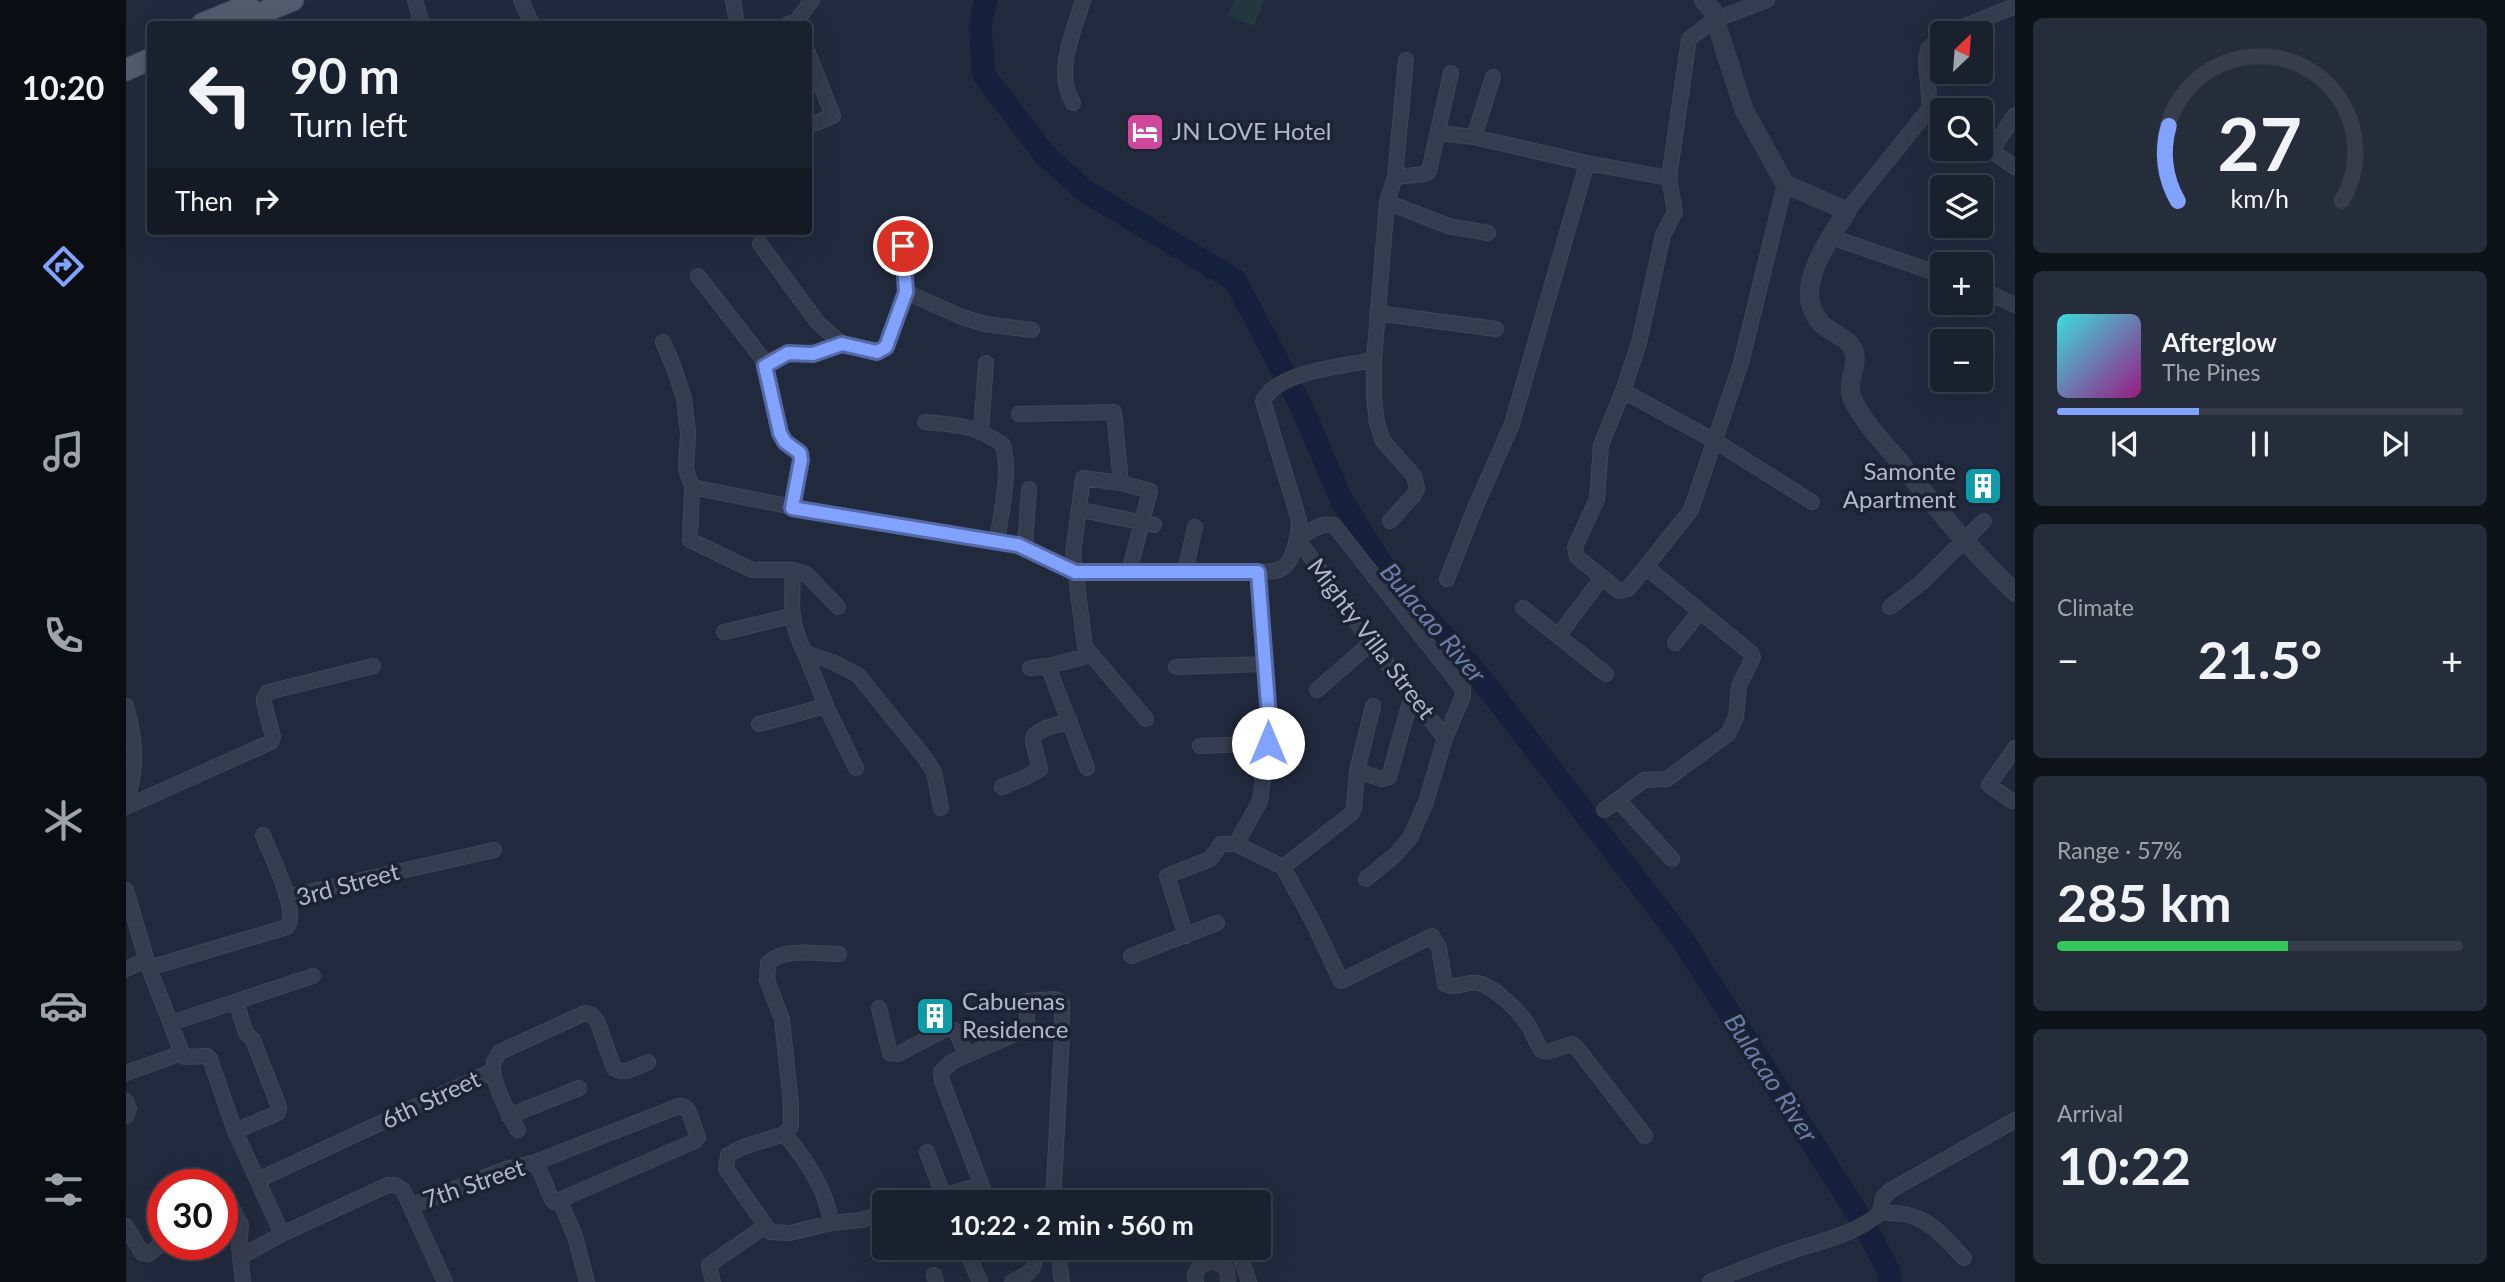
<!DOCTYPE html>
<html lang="en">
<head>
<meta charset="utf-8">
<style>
	:root { --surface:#19202e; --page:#262d3a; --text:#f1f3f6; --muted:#9fa3aa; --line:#373e4a; --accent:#81a2fe }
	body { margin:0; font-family:Lato,sans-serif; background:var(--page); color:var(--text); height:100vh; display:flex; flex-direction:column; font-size:26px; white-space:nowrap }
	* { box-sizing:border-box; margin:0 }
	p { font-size:23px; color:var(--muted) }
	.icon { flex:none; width:38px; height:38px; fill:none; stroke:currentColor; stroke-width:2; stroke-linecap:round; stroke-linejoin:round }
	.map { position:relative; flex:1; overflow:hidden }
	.drawer { display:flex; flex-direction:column; gap:18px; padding:18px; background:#0e1219; width:490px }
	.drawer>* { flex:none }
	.top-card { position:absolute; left:21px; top:21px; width:665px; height:214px; border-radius:7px; box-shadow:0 7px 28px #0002,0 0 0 2px var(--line); background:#19202e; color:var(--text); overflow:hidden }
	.needle { width:46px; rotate:25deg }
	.controls { position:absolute; left:1804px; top:21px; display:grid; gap:14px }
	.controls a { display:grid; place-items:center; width:63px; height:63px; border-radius:7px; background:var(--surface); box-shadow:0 7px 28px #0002,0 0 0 2px var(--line); font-size:35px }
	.speed { position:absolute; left:21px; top:1169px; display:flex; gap:14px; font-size:35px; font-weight:700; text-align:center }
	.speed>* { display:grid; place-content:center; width:91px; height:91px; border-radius:50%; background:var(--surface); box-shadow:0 7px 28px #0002,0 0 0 2px var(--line); line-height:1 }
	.speed .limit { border:10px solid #d22; background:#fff; color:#111 }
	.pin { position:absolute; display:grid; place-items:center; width:60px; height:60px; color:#fff; margin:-30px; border:4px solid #fff; border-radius:50%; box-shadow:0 2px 7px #0007 }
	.me { position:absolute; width:77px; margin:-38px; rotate:0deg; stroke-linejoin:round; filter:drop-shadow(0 0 5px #0008) }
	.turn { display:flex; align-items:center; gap:24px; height:147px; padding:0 28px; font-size:32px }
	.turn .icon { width:91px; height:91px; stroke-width:2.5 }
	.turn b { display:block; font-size:49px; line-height:60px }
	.then { display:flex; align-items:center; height:66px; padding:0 28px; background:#0003; gap:14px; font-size:26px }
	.big { font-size:52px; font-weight:700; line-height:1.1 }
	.drawer .widget { flex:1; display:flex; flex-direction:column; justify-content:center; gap:10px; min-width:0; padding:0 24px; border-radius:10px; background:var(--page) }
	.drawer .dial { align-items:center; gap:0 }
	.dial svg { height:182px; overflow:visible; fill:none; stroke:var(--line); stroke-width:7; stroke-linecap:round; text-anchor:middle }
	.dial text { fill:var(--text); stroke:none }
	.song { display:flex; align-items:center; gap:21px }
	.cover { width:84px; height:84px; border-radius:10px; background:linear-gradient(135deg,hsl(180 70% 55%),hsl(310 70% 35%)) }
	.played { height:7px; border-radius:4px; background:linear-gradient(90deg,var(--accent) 35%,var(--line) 35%) }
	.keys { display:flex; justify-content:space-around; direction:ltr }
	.heat { display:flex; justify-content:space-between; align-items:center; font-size:38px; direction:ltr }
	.charge { height:10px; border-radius:5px; background:linear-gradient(90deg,#34c759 57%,var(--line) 0) }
	.trip { position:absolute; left:746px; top:1190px; width:399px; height:70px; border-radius:7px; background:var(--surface); box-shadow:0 7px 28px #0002,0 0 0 2px var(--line); font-weight:700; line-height:70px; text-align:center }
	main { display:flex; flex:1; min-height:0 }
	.tabs { display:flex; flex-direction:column; width:126px; justify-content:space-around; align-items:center; background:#0a0d12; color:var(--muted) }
	.tabs .icon { width:49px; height:49px }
	.tabs .current { color:var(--accent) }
	.tabs b { font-size:32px; color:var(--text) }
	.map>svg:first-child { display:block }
	.green { fill:#23383e }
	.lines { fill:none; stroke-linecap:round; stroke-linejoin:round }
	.river { stroke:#14203c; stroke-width:23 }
	.minor-casing { stroke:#3f4656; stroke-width:16 }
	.tertiary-casing { stroke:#3f4656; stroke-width:19 }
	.primary-casing { stroke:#3f4656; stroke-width:23 }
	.minor { stroke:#353c4d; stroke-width:14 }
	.tertiary { stroke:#353c4d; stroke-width:18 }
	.primary { stroke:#535b6d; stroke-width:21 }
	.route-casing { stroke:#5469a5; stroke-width:18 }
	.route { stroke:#81a2fe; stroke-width:12 }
	.labels { text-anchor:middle; stroke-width:7; stroke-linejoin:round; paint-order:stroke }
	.poi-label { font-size:24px; fill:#b1b7c9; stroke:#1b2232; text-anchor:start }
	.street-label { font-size:24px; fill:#b1b7c9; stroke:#1b2232 }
	.water-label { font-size:26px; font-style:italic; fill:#687caa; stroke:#1b2232 }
</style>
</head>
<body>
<main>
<nav class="tabs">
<b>10:20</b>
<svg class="icon current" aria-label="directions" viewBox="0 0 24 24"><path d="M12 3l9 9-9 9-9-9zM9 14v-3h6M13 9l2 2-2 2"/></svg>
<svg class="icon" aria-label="music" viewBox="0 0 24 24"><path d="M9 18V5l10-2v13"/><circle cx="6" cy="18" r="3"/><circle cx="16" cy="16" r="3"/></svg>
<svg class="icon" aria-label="phone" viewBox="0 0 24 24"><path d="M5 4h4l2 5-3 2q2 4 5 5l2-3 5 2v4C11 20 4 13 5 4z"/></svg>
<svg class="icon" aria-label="climate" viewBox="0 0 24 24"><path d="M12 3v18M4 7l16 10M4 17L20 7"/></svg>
<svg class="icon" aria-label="car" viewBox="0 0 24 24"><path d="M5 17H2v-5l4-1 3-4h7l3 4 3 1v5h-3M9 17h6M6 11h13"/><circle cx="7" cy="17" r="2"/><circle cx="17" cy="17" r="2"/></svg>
<svg class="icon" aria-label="filters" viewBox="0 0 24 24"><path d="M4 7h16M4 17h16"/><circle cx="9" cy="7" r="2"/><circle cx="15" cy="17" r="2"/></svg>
</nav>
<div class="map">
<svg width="1889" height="1282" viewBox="0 0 1889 1282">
	<rect width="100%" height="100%" fill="#212a3d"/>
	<!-- green -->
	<path class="green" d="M1108,0H1138L1128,26L1102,16Z"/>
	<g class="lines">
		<!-- river -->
		<path class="river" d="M860,0L854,26L858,75L918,154L959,191L1109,280L1175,406L1216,501L1267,582L1349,671L1556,939L1737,1222L1763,1272L1764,1282"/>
		<!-- minor casing -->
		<g class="minor-casing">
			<path id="minor" d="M289,0L296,24
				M395,0L406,24
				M607,0L611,24
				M1641,0L1588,20L1563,39L1543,178L1549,212L1537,235L1513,343L1497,391L1475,445L1471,499L1449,547L1451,557L1493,591L1502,589L1565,510L1615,363L1659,184
				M662,24L670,22L686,0
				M1822,33L1889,6
				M1816,36L1802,49L1800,61L1804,108L1816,117
				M682,53L707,116L682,126
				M947,103C928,71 948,32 957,0
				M1312,133L1348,137L1461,163L1543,178
				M1348,137L1367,77
				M1855,144L1889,167
				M1865,151L1889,115
				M1269,177L1299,174L1303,171L1325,73
				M1261,202L1322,226L1362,233
				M1721,211L1804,108
				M1705,237L1816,275
				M634,244L692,323L716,344
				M572,276L636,358L654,433L659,442L674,453L675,460L666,508
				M1855,289L1889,305
				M780,292L836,317L859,324L906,330
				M1251,313L1370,329
				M537,342L547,365L558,398L562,433L560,469L566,487L564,540L626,570H667L680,574L712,607
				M639,366L648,359L662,353L687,354L716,344L751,352L760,347L780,292L777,246
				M1497,391L1589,441L1686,502
				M893,414L988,412L995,483
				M799,422C832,425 850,425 877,445C885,475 875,511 871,541
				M855,431L860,363
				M566,487L732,520L892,545L949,572H1132C1139,572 1149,572 1155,569C1168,562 1173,533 1173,520L1137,401C1152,371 1218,366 1248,360
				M960,511L1028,525
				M1264,521L1288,495L1291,488L1288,476L1257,441L1251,423L1248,397V360L1261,202L1269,177L1280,60
				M899,548L903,489
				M667,570C666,604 663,622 679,653L709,663L732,675L799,758L808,772L815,808
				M1003,572L1024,491L995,483L957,478L947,553L959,647L1020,719
				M1059,572L1069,527
				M1321,579L1349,508L1386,424L1461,163
				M1764,607L1796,582L1858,521
				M1397,608L1480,674
				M598,632L665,616
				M1432,636L1476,578
				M1549,643L1574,611
				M679,653L700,706L730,768
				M922,666L961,768
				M1050,667L1138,664
				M904,668L922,666L966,655
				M1191,690L1245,643
				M0,706C11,745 11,767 0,806
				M633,724L700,706
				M1074,746L1142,743
				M1231,771L1256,779L1263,777L1286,695
				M876,787L900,777L914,769L907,742L908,735L920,728L944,721
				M1492,800L1546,859
				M1886,801L1863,785L1889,748
				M0,807L145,742L147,737L138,703V698L142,692L247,666
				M1478,810L1518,780L1541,779L1602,734L1610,717L1613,686L1627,657L1625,653L1520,567
				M1110,844L1157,867L1187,922L1215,981L1306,936L1313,948L1319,984C1330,990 1339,981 1351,983C1367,985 1394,1012 1402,1025C1407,1033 1410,1042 1415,1050L1421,1052L1446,1044L1451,1048L1519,1136
				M1157,867L1225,814L1228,808L1231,771L1247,706
				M1240,879L1269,855L1284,838L1300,802L1319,738L1337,696V689L1208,525C1195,522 1182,532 1172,539L1245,643L1319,738
				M0,890L23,968L56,1053L59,1057L81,1056L84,1059L109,1131L156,1234
				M161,897L368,850
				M1060,936L1041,876L1084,859L1095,844H1110L1134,801L1142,743L1143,717L1132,572
				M1005,956L1091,923
				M23,968L161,927C174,911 144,854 137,835
				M0,969L20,960
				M753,1008L764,1053L772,1054L822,1028L830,1031L840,1055
				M45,1023L187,976
				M0,1073L56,1053
				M0,1101L3,1109L0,1116
				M383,1116L453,1088
				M392,1130C384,1117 362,1076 368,1062C368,1061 373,1053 374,1052L459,1013L466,1015L471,1021L488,1068C498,1076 512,1066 522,1062
				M109,1131L152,1113L153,1107L127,1040L120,1033L110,1002
				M659,1134C680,1161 700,1188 705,1223L664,1233L644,1232L600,1169L602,1155L617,1147L659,1134L665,1126V1104L656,1019L641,980L642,963C657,947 692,954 713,954
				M801,1152L818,1197
				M132,1180L366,1071
				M96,1200H102L115,1225L113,1247L117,1282
				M434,1201L449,1236L461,1282
				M796,1202L855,1185
				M862,1202L816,1081L815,1072L827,1061L896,1031L901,1025V1001L929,999L936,1003V1034L927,1202
				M285,1206L380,1169L410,1162L553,1106H557L562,1110L572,1137L569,1141L429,1202L426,1200L410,1162
				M1754,1213L1757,1198L1765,1190L1889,1120
				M705,1223L735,1220L758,1213
				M0,1226L16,1253L23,1254L37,1242
				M839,1248L854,1282
				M901,1248L932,1251L936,1282
				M1107,1248L1115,1259L1123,1282
				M114,1257L156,1234L262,1185H269L277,1190L319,1282
				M808,1275L810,1282
				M587,1282L583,1265L639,1226
				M886,1282C905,1272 910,1272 909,1249
				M1070,1282L1069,1275L1074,1266L1088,1260L1101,1269L1102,1282
				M1584,1282C1619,1268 1655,1253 1691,1243C1714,1236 1735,1229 1754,1213C1798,1211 1809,1228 1838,1258"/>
		</g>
		<!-- tertiary casing -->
		<g class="tertiary-casing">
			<path id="tertiary" d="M1577,0L1586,10L1618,110L1659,184L1721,211C1703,241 1665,289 1694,322C1703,333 1721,336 1727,349C1735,365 1718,381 1727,400C1738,423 1756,441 1772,460C1809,507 1846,552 1889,592"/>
		</g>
		<!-- primary casing -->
		<g class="primary-casing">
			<path id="primary" d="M76,24L122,5
				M108,24L167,0
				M0,70L24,59"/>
		</g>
		<!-- minor -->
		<use href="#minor" class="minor"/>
		<!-- tertiary -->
		<use href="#tertiary" class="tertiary"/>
		<!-- primary -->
		<use href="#primary" class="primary"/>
	</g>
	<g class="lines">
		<!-- route casing -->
		<g class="route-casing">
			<path id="route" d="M777,246L780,292L760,347L751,352L716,344L687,354L662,353L639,366L654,433L659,442L674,453L675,460L666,508L892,545L949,572H1132L1143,718L1142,743"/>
		</g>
		<!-- route -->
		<use href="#route" class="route"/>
	</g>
	<!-- icons -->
	<defs>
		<g id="hotel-square" transform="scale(2.0125)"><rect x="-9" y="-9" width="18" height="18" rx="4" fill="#d1479c" stroke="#1b2232"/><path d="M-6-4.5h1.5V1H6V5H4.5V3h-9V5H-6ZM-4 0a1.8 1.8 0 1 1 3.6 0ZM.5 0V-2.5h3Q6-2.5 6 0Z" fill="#fff"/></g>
		<g id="building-square" transform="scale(2.0125)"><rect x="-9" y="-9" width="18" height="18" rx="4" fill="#0f9aa8" stroke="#1b2232"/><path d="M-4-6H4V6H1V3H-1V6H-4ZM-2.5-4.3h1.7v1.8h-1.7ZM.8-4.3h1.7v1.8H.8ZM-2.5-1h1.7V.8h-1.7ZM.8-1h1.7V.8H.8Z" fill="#fff"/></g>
	</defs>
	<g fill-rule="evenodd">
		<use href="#hotel-square" x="1019" y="132"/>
		<use href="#building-square" x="1857" y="486"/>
		<use href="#building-square" x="809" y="1016"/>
	</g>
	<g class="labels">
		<!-- poi labels -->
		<g class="poi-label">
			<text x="1046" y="140">JN LOVE Hotel</text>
			<text x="1830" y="480" text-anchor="end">Samonte<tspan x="1830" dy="28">Apartment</tspan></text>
			<text x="836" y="1010">Cabuenas<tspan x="836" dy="28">Residence</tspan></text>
		</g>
		<!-- street labels -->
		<g class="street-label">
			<text transform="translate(1245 639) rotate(53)" y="8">Mighty Villa Street</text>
			<text transform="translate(222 885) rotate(-15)" y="8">3rd Street</text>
			<text transform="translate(305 1100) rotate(-25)" y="8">6th Street</text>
			<text transform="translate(348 1184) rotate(-19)" y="8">7th Street</text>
		</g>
		<!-- water labels -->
		<g class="water-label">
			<text transform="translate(1307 623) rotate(50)" y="9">Bulacao River</text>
			<text transform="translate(1645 1078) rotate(57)" y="9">Bulacao River</text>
		</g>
	</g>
</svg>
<div class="controls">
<a><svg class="needle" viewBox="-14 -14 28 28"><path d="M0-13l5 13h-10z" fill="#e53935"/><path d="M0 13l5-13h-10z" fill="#9fa3aa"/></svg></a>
<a><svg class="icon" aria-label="search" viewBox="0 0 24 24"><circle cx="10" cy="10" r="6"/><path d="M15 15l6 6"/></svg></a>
<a><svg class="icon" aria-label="layers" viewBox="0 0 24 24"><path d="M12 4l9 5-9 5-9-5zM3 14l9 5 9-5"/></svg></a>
<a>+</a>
<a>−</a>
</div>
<div class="speed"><div class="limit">30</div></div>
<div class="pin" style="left:777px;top:246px;background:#d93025"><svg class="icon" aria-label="arrive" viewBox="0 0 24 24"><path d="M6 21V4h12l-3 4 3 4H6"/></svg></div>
<svg class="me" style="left:1142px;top:743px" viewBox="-20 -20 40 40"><circle r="19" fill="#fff"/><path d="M0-13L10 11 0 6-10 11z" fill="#81a2fe"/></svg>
<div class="trip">10:22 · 2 min · 560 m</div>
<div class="top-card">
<div class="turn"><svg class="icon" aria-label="left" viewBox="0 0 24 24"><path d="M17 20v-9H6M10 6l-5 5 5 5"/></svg><div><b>90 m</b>Turn left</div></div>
<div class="then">Then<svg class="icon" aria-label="right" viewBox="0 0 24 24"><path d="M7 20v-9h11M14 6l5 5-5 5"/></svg></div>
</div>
</div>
<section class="drawer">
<div class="widget dial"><svg viewBox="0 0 100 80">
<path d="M14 69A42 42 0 1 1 86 69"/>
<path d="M14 69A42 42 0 0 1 10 36" stroke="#81a2fe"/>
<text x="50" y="56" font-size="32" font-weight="700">27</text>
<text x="50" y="72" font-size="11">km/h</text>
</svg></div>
<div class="widget">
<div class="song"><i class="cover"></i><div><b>Afterglow</b><p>The Pines</p></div></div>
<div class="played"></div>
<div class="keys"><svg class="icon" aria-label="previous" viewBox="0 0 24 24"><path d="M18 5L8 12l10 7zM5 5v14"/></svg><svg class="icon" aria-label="pause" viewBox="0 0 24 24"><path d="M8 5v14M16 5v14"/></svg><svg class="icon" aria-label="next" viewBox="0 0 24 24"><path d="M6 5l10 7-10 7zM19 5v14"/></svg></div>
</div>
<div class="widget"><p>Climate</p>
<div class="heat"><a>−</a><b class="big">21.5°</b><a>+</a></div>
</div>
<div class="widget"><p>Range · 57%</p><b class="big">285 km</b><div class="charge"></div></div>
<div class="widget"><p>Arrival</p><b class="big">10:22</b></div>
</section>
</main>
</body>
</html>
